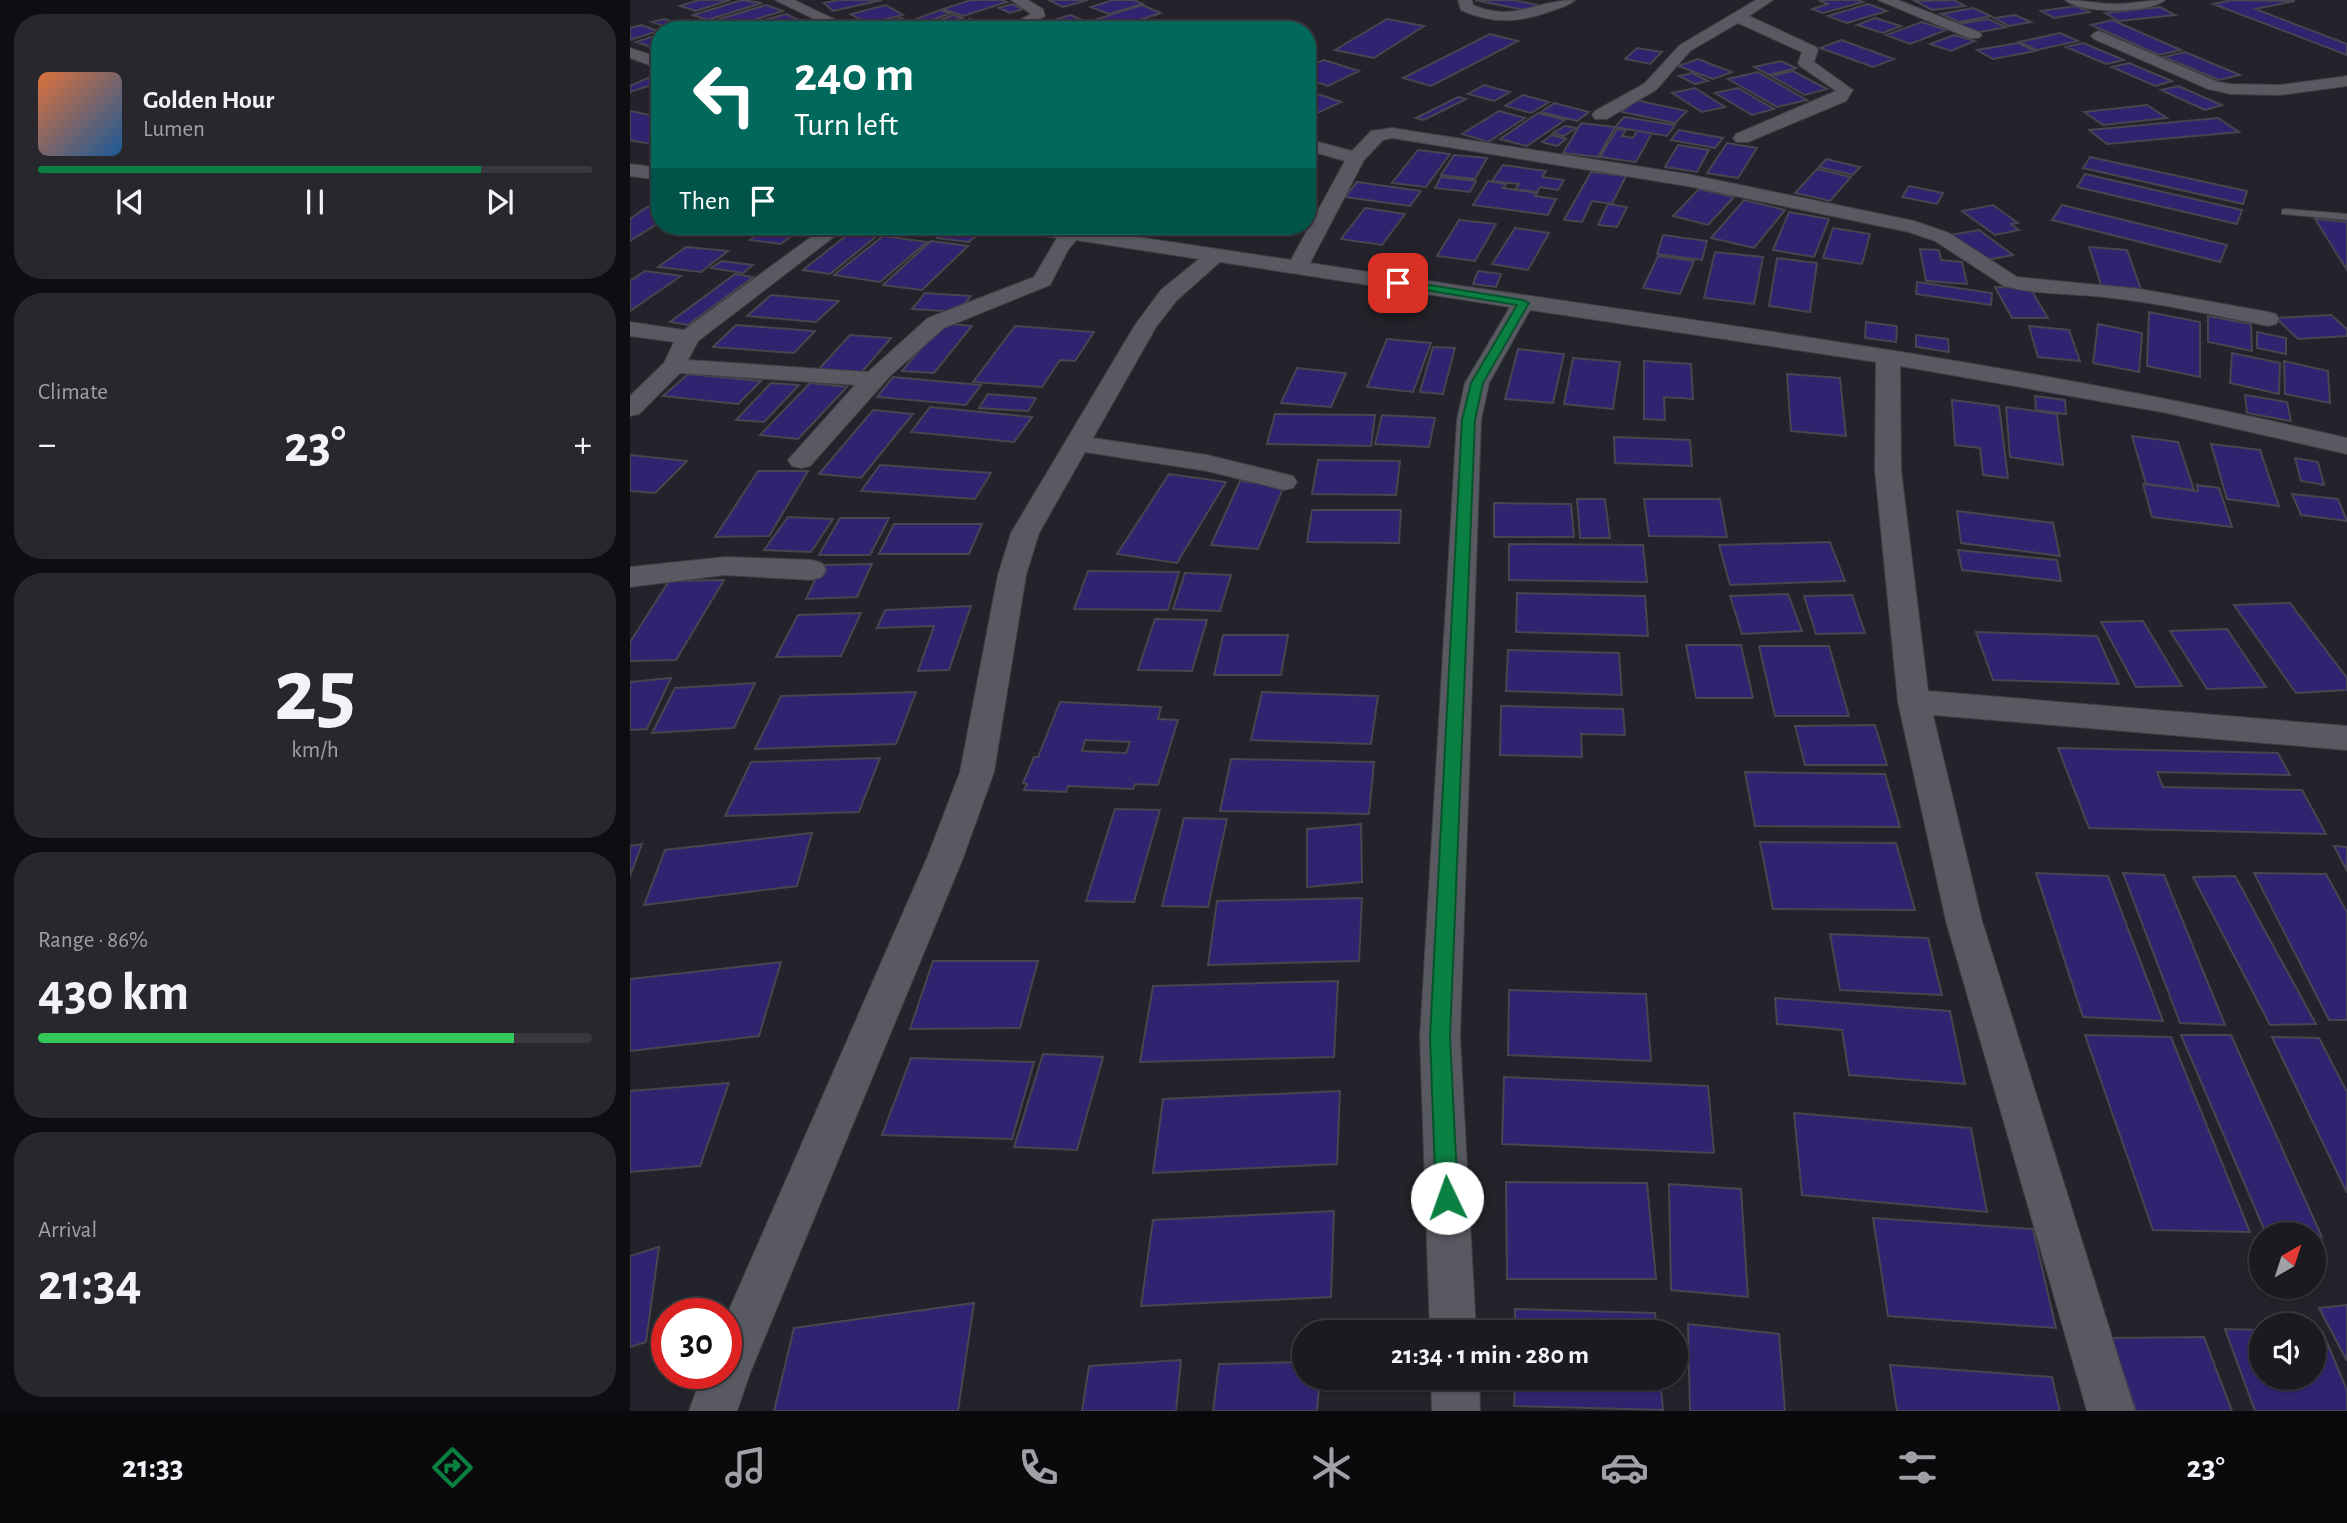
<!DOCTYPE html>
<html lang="en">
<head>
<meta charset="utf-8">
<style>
	:root { --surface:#1a1a20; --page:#27272d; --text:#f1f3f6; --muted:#9fa1a5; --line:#38383e; --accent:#0b8043 }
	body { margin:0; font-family:"Alegreya Sans",sans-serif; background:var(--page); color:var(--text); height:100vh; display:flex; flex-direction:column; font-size:26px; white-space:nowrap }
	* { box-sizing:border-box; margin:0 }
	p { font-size:23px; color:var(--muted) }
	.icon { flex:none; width:38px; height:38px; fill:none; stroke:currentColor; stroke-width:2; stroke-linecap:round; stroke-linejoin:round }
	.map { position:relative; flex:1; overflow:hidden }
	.panel { display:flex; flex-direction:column; gap:14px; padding:14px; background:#0e0e12; width:630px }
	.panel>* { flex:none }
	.hud { position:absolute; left:21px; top:21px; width:665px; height:214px; border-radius:28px; box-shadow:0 2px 5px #0004,0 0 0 2px var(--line); background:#00695c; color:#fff; overflow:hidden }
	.needle { width:46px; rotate:39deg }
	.fabs { position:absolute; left:1619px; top:1222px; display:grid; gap:14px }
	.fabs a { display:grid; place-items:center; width:77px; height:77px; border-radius:50%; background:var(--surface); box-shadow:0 2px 5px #0004,0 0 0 2px var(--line); font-size:35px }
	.speed { position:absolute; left:21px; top:1298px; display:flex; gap:14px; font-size:35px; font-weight:700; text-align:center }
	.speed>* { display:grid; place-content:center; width:91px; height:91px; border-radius:50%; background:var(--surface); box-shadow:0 2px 5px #0004,0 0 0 2px var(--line); line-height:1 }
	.speed .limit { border:10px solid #d22; background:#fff; color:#111 }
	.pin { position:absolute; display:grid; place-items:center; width:60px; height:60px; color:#fff; margin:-30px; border-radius:14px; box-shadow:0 4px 10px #0006 }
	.me { position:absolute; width:77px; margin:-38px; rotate:357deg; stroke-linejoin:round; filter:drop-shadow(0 0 5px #0008) }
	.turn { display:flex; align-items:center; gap:24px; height:147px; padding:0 28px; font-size:32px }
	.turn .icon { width:91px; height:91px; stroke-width:2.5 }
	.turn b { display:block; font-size:49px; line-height:60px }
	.then { display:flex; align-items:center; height:66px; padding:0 28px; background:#0003; gap:14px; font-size:26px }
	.big { font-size:52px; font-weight:700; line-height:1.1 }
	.panel .card { flex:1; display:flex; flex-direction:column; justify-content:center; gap:10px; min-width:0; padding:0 24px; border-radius:28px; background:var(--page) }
	.panel .dial { align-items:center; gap:0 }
	.dial b { font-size:91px; line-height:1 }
	.song { display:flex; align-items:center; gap:21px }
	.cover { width:84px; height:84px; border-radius:10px; background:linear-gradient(135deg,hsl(20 70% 55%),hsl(210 70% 35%)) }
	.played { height:7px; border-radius:4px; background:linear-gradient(90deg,var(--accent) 80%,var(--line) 80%) }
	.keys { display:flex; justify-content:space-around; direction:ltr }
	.heat { display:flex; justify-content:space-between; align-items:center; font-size:38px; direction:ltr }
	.charge { height:10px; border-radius:5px; background:linear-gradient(90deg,#34c759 86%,var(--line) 0) }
	.trip { position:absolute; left:662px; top:1320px; width:396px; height:70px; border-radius:35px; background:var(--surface); box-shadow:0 2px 5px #0004,0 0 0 2px var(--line); font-weight:700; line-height:70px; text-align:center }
	.tab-bar { display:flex; height:112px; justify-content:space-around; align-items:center; background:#0a0a0d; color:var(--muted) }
	.tab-bar .icon { width:49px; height:49px }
	.tab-bar .on { color:var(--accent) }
	.tab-bar b { font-size:32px; color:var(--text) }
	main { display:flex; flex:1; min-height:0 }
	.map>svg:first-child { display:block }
	.building { fill:#322370; stroke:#46464f; stroke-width:2; fill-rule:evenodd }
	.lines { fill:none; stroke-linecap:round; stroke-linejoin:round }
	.service-casing { stroke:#3f3f46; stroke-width:2 }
	.minor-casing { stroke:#3f3f46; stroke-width:2 }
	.service { fill:#595962; fill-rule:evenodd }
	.minor { fill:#595962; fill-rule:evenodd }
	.route { fill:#0b8043; stroke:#07532c; stroke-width:2 }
</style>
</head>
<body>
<main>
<section class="panel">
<div class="card">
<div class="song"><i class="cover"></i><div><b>Golden Hour</b><p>Lumen</p></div></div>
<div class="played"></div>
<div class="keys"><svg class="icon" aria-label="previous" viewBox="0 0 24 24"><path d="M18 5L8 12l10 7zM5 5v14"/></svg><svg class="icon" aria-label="pause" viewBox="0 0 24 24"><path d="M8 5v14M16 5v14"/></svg><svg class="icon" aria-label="next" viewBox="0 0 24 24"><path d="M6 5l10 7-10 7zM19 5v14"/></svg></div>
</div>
<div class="card"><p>Climate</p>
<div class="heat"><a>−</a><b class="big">23°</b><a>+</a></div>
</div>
<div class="card dial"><b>25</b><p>km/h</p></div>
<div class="card"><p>Range · 86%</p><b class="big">430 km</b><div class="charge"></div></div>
<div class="card"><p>Arrival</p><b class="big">21:34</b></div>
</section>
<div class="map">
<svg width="1717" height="1411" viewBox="0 0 1717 1411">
	<rect width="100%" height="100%" fill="#23232b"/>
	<!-- building -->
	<path class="building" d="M69,0H100L66,11L50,6Z
		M112,0L132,3L77,20L63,15Z
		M209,0H252L203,11L194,3Z
		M341,0H372L377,2L333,16L313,9Z
		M418,0H458L433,7Z
		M483,0H504L513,4L479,14L461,7Z
		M845,0H883L908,5L899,11Z
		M1194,0H1228L1233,2L1193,13L1182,9L1198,4L1190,1Z
		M1324,0L1335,6L1302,10L1285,1Z
		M1602,0L1665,1L1625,9L1717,44V55L1583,4Z
		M382,4L393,9L380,13L369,8Z
		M1238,4L1257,11L1217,23L1198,16Z
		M136,5L153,11L103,26L86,20Z
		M256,5L273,15L238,24L221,14Z
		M512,5L531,13L487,27L467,19Z
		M1446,6L1460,12L1424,18L1411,11Z
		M1530,7L1545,15L1489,21L1475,13Z
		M1343,8L1361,16L1329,22L1311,14Z
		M310,10L321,13L292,24L281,21Z
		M156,14L171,21L139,30H126L116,25Z
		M323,15L332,18L301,28L293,26Z
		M440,15L455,21L428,30H392Z
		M1385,15L1401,22L1379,26L1364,18Z
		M271,18L287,25L272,30L239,28Z
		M1245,18L1271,26L1253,33L1227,25Z
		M34,19L50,24L39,28L22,22Z
		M340,19L363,26L354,30H330L320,26Z
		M757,19L794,26L744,58L705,50Z
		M1358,19L1376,27L1345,33L1328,24Z
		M1482,20L1551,50L1529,55L1461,25Z
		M463,22L481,29L439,30Z
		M1292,22L1316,30L1280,44L1256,35Z
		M11,25L28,31L0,40V28Z
		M1430,33L1448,41L1407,50L1389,42Z
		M30,34V46L24,48L6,42Z
		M860,34L888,41L801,86L773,78Z
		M1324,35L1345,41L1321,51L1300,44Z
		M1211,40L1264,59L1243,67L1190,48Z
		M1388,43L1405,51L1363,59L1347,50Z
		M1453,43L1494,60L1476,64L1436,47Z
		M1007,48L1032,52L1020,64L995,59Z
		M1555,52L1610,75L1589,80L1534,57Z
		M1068,59L1102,72L1083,79L1048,66Z
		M694,60L729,71L698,86L677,79V67Z
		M1151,61L1166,68L1139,75L1124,67Z
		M1499,63L1542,81L1525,86L1482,67Z
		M1163,71L1197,89L1175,95L1141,76Z
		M1128,72L1177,100L1147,107L1098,79Z
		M1062,73L1078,81L1065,84L1049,76Z
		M22,76L30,78V89L18,86L0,92V86Z
		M854,85L880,92L864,101L838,94Z
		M1548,86L1592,105L1575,110L1531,90Z
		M1065,88L1095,107L1072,112L1042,93Z
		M1108,88L1144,109L1122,115L1085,93Z
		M685,93L711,102L677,118V97Z
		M893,95L919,102L901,113L875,106Z
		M828,97L836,99L794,120L786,118Z
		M1005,100L1057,111L1045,123L992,112Z
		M924,103L959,112L947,121L911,112Z
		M1517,105L1537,118L1473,125L1454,112Z
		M0,111L30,117V146L0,140Z
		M869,111L895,118L858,142L832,134Z
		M908,113L935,120L897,146L870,139Z
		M994,117L1045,125L1037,136L985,127Z
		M1588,118L1609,132L1477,144L1459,130Z
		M951,123L985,127L968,157L933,153Z
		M935,126L946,128L934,136L923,133Z
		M987,129L996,130L992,136L1003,138L1007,131L1022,133L1006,162L970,157Z
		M1049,130L1093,138L1085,148L1041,140Z
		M922,135L936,139L927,146L912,142Z
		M1097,143L1127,148L1108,178L1077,173Z
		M1048,145L1079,150L1067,172L1035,167Z
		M788,150L820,154L796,187L762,183Z
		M824,155L857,158L845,179L811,175Z
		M1460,157L1617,191L1613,204L1453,168Z
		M1196,159L1230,167L1223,175L1189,167Z
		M873,165L916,171L912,177L934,180L928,190L910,187L907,192L885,189L889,184L862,181Z
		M1187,169L1221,177L1200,201L1165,193Z
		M961,172L996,176L982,204L962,201L952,222L934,220Z
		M1455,174L1612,210L1607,224L1447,187Z
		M811,177L846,181L840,192L805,188Z
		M858,181L876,184L873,188L907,193L905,196L926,199L918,215L843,205Z
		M727,182L791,191L780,206L715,197Z
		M1279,186L1313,193L1307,204L1272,197Z
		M1069,189L1104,197L1078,225L1043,216Z
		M1114,200L1155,210L1124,248L1081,238Z
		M978,204L997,207L987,227L968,225Z
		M1363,205L1388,223L1381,224L1389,230L1365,235L1332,211Z
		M1432,205L1597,245L1590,262L1422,220Z
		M17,207L30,208V222L0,241V219Z
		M735,208L775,214L752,245L711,239Z
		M1159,212L1199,219L1184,257L1143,250Z
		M1685,219L1717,222V270Z
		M829,220L866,224L845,261L807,256Z
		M138,226H174L151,244L120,240Z
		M322,226H349L357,227L339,242L307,238Z
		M595,226H641L632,236L592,229Z
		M885,228L919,233L898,270L862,264Z
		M1203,228L1240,234L1232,264L1193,258Z
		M1349,230L1383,255L1352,261L1319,235Z
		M222,231L248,235L200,274L173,270Z
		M1033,235L1077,241L1072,260L1027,254Z
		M253,236L297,242L250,282L204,275Z
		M301,241L338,246L292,290L253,285Z
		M56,247L98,251L71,272L28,267Z
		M1459,247L1497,250L1511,289L1471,285Z
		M1290,249L1309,250L1311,260L1332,262L1337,284L1296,281Z
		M1085,252L1133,257L1124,304L1074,298Z
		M1028,256L1064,261L1050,294L1013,288Z
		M1147,258L1187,263L1180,312L1139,306Z
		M92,261L123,265L113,273L81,268Z
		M15,271L51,276L0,311V281Z
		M848,271L871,274L866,287L843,284Z
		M105,274L123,277L58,325L40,322Z
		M1287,282L1362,293L1361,305L1286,294Z
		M1365,287L1400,288L1418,318H1382Z
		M295,293L341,296L328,312L282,309Z
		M141,295L209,301L186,322L117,316Z
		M1519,312L1570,322V377L1517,366Z
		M1701,315L1717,329V336L1668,339L1646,318Z
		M1578,316L1621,324L1622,351L1578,342Z
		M1236,322L1267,326L1266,342L1235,338Z
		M312,323L342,326L304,373L272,371Z
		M1468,324L1512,333L1509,372L1463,363Z
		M106,325L185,331L164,353L83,347Z
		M385,326L464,332L445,361L430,360L412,387L343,382Z
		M1399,326L1439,330L1450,361L1408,357Z
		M1627,332L1656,338V354L1627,348Z
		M220,335L261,338L231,373L188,370Z
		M1286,335L1318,339L1319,352L1286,347Z
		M757,339L801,343L783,392L737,387Z
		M803,347L825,348L813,394L790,392Z
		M888,349L934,354L923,403L875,399Z
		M1602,353L1650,363L1649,394L1600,383Z
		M943,358L990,362L983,409L934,404Z
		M1014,361L1061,364L1063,399L1034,397L1035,420L1014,419Z
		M1654,361L1698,371L1700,403L1655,394Z
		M667,368L716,373L701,407L651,403Z
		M58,374L131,381L108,404L33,396Z
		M1157,374L1210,378L1216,436L1161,431Z
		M263,377L351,385L336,405L247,397Z
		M141,383L169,385L134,422L106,420Z
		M180,383L217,387L168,439L130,435Z
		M358,394L406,398L398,411L349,408Z
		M1615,395L1657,402L1661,421L1617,413Z
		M1405,396L1435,400L1436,414L1406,410Z
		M1322,400L1369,406L1378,478L1353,475L1350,448L1325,445Z
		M300,407L402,417L384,442L281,432Z
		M1376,407L1427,414L1433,465L1380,457Z
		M243,410L283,414L231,478L189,474Z
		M645,414L745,415L741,446L637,444Z
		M752,415L805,418L799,447L745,444Z
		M1502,436L1548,442L1564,490L1516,484Z
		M984,437L1060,440L1062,466L985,463Z
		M1581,444L1630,450L1649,506L1597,499Z
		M0,455L57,461L25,493L0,491Z
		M1665,458L1688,462L1694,485L1671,481Z
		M688,460L770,461L766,495L682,494Z
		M250,465L361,473L345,499L231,491Z
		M128,471H178L139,536L85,537Z
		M539,474L596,482L547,563L487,554Z
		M610,481L654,486L628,549L581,545Z
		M1513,484L1568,491L1567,485L1589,488L1602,527L1522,517Z
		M1662,494L1708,499L1717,521L1671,515Z
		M947,499H975L980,538H950Z
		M1014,499H1090L1097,537L1019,536Z
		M864,503L941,504L944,537H864Z
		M682,510H771L769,543L677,542Z
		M1327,511L1423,523L1430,556L1331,543Z
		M158,517L203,519L181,552L134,550Z
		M210,518H259L240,555H189Z
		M264,524H352L339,554H249Z
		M1200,542L1215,581L1100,585L1089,545Z
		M879,544L1013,545L1017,582L879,580Z
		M1328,550L1427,560L1431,581L1332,570Z
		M242,564L227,597L176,599L192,565Z
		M458,571L549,572L538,610L444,609Z
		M555,573L601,575L590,611L543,609Z
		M94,580L46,660L0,661V642L39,581Z
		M887,593L1015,596L1018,636L886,632Z
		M1158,594L1172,631L1112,634L1100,596Z
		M1222,595L1235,633L1186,634L1174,596Z
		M1660,603L1717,678V690L1666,693L1604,605Z
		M341,606L319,670L288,671L304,626L247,628L255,610Z
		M231,613L211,656L146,657L168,615Z
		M525,619L577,620L562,671L508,670Z
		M1513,621L1552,686L1506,687L1471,622Z
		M1597,629L1636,687L1577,689L1540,631Z
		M1346,632L1467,636L1489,684L1363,680Z
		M593,635H658L651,675H584Z
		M1056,645H1111L1123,698H1066Z
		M1129,646H1199L1219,716H1145Z
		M878,650L989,653L992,695L876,691Z
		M41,678L17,729L0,730V682Z
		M125,683L104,728L22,733L45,688Z
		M286,692L266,744L125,749L151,696Z
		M632,692L748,696L741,744L621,740Z
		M430,702L531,707L528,719L548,720L528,785L505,784L503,789L438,786L436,792L394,790L397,784L393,783L404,757H408ZM455,740L500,742L496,753L452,751Z
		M871,706L993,709L995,735L951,734L952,757L870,755Z
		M1245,725L1257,765H1175L1165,726Z
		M1428,748L1648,753L1660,775L1527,772L1533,787L1672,790L1696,834L1459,828Z
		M250,758L229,812L95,816L121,762Z
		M601,759L744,762L739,814L590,811Z
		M1115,772L1255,774L1270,827L1125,826Z
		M485,809L530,810L504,902L456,901Z
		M554,818L597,819L578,907L532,906Z
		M731,824L732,882L677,887V829Z
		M182,833L167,886L14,905L35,850Z
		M1130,842L1266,843L1285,910L1143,909Z
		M12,844L0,876V846Z
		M1704,846L1717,847V871Z
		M1406,873L1478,876L1533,1021L1453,1017Z
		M1493,873L1534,875L1595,1025L1550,1023Z
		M1624,873L1696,874L1717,912V1020H1699Z
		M1605,876L1686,1024L1640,1025L1563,877Z
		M732,898L729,961L578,965L587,901Z
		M1200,934L1298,938L1312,995L1210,990Z
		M303,961H408L390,1028L280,1029Z
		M151,962L129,1036L0,1051V979Z
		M708,981L704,1057L510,1062L523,986Z
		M879,990L1016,994L1021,1061L878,1055Z
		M1145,998L1320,1011L1335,1084L1219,1075L1212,1030L1147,1024Z
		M1455,1035L1541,1037L1620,1232L1523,1230Z
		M1551,1035H1601L1692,1237L1684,1236V1234H1636Z
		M1642,1037L1689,1038L1717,1092V1193Z
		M413,1054L473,1057L447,1150L384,1147Z
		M281,1058L404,1062L382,1139L252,1135Z
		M874,1077L1078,1086L1084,1153L872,1144Z
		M99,1083L70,1166L0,1172V1091Z
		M710,1091L707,1164L523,1173L533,1099Z
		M1164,1113L1341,1128L1357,1212L1172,1195Z
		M876,1182L1017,1183L1026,1279H877Z
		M1039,1184L1111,1189L1118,1297L1041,1290Z
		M704,1211L701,1297L511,1306L523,1220Z
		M1243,1218L1403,1229L1426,1328L1258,1316Z
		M29,1247L16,1342L0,1347V1256Z
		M344,1303L328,1411H144L164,1328Z
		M1717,1305V1361L1689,1308Z
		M885,1309L1025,1313L1027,1332H885Z
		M1058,1324L1149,1334L1155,1411H1060Z
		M1595,1329L1631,1330V1377H1684V1332L1693,1333L1717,1390V1411H1625Z
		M1574,1337L1602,1411H1506L1481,1338Z
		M551,1360L546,1411H452L459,1366Z
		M674,1362V1377H690L687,1411H583L589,1364Z
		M1260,1365L1422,1377L1430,1411H1267Z
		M885,1377H1030L1033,1410L884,1406Z"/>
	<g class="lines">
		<!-- service casing -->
		<g class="service-casing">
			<path id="service" d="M1655,209L1717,214V220L1652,214V210Z"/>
		</g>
		<!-- minor casing -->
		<g class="minor-casing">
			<path id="minor" d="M145,0H164L227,30H207Z
				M381,0H398L413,9L415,16L391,30H371L401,14Z
				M828,0H842L843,5C883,23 906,0 945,0C939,6 929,8 921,11C889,23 862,24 831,10Z
				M1126,0H1143L1119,16L1186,47L1188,50L1184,62L1223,90L1216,101L1118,142H1106L1103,138L1106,134L1206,91L1170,66L1168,63L1172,52L1108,23L1060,51L1026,90L977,119H965L962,115L965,111L1014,84L1050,45Z
				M1248,0H1268L1349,32L1352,35L1349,38H1339Z
				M1435,0C1452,0 1469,4 1485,4C1501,4 1518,0 1535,0C1519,14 1451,14 1435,0Z
				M1469,31L1588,82L1601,84L1650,85L1717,76V86L1650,95L1601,94L1578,89L1464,39L1461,36L1464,33Z
				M0,48L30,58V69L0,58Z
				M762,128L1057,174L1284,221L1319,233L1387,277L1510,289L1638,312L1646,314L1649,319L1646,324L1638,326C1584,315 1529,303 1474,297C1440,293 1407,295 1374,286L1305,241L1279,232L1057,186L762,138L753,140L734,160L680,263C1027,317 1375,358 1717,438V454L1537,413L1270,366L1271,470L1298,691L1717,726V750L1303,715L1352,921L1505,1411H1457L1316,921L1268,702L1245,470L1246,362L900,310L859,383L851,420L830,1037L846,1332H800L790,1037L827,420L835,383L880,307L590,262L547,300L526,327L463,438L577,455L663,476L667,482L663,488L654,490L577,471L455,452L409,533L396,575L364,772L333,858L120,1373L107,1411H59L72,1374H96V1317L297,858L330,772L368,575L381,533L505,325L531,290L569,259L446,240L438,250L420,285L314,328L260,376L180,466L171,468L162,466L158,460L225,385L50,373L9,414L0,416V396L34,363L44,342L0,336V322L54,330L196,226H218L68,341L58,360L238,372L298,318L404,277L427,238L378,230L375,226L441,227L661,260L715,161L677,150V139L722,151L741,131Z
				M0,164L30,168V180L0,176Z
				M95,557L182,560L192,563L196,570L192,577L182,580L95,575L0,587V567Z
				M801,1377H849L850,1411H802Z"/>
		</g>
		<!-- service -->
		<use href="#service" class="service"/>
		<!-- minor -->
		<use href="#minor" class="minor"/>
	</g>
	<!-- route -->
	<path class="route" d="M768,280L893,300L899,303L853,383L845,420L820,1037L828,1198L825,1206L817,1209L809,1206L806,1198L800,1037L832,420L841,383L887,305L764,285L763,283Z"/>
</svg>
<div class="fabs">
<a><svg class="needle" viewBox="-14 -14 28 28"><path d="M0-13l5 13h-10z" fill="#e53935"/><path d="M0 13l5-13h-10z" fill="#9fa1a5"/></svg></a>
<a><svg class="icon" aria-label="sound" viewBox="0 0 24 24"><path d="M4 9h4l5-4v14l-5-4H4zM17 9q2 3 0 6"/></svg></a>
</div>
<div class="speed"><div class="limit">30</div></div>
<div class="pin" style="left:768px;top:283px;background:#d93025"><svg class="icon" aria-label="arrive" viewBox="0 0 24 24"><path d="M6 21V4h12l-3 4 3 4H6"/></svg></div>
<svg class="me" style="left:817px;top:1198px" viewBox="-20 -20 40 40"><circle r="19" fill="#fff"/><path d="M0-13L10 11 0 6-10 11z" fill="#0b8043"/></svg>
<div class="trip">21:34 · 1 min · 280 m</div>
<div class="hud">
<div class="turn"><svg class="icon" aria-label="left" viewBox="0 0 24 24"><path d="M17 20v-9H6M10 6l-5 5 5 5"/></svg><div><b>240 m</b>Turn left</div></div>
<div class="then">Then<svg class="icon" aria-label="arrive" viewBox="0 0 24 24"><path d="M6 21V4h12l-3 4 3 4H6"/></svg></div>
</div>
</div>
</main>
<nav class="tab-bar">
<b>21:33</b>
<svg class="icon on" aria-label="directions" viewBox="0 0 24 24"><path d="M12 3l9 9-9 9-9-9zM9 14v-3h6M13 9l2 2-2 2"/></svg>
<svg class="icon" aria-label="music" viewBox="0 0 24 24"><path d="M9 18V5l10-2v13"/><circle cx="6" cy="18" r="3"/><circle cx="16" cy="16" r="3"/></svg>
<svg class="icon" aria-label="phone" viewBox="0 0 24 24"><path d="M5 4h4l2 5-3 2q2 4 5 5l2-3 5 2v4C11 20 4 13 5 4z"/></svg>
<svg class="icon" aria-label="climate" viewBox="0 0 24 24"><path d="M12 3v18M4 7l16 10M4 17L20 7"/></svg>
<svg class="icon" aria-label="car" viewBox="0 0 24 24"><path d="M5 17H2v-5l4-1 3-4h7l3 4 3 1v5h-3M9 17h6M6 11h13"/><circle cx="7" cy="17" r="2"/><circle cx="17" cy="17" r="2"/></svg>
<svg class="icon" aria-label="filters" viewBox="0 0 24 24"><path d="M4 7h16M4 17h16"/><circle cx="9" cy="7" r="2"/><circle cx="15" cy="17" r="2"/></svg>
<b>23°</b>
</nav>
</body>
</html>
